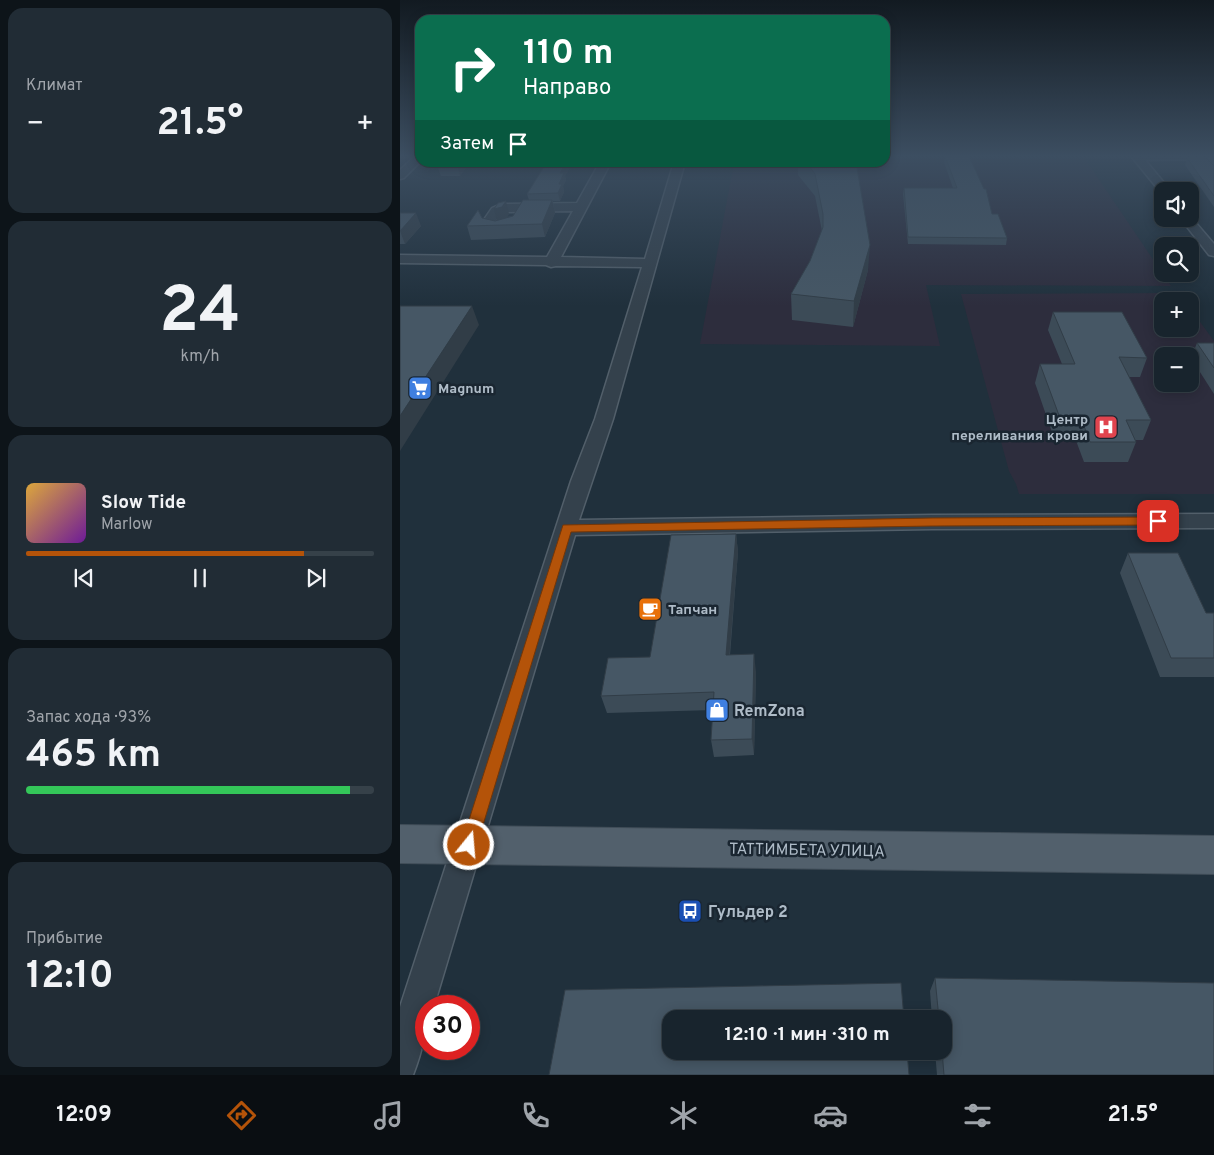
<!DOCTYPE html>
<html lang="ru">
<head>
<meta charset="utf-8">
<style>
	:root { --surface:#18242d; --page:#212c35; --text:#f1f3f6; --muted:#9fa4aa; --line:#364149; --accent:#b45309 }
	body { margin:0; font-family:Overpass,sans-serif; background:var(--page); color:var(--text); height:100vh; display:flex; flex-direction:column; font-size:19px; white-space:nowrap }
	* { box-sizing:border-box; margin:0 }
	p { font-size:16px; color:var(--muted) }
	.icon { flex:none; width:28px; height:28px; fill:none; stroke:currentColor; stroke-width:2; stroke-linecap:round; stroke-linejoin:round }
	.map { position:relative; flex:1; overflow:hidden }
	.panel { display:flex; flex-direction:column; gap:8px; padding:8px; background:#0d1419; width:400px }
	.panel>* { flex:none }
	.top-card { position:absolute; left:15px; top:15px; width:475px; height:152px; border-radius:15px; box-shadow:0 2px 12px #0003,0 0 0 1px var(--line); background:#0b6e4f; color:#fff; overflow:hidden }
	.buttons { position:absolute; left:754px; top:182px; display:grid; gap:10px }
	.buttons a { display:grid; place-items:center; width:45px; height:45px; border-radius:10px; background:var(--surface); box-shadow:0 2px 12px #0003,0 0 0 1px var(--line); font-size:25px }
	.speed { position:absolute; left:15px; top:995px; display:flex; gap:10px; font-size:25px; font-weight:700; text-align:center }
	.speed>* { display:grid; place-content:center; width:65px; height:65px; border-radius:50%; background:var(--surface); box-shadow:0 2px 12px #0003,0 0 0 1px var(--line); line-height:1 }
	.speed .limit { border:8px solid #d22; background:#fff; color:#111 }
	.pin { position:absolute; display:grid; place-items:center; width:42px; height:42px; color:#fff; margin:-21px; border-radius:10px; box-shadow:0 2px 8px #0006 }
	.me { position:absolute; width:55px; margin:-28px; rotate:17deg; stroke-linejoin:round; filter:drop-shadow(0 0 4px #0008) }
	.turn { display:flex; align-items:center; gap:18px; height:105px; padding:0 25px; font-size:22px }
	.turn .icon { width:65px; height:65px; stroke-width:2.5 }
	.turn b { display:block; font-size:35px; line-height:42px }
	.then { display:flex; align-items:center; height:48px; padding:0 25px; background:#0003; gap:10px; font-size:19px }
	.big { font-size:38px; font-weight:700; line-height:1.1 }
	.panel .widget { flex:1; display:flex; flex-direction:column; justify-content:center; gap:8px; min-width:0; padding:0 18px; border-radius:15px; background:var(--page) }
	.panel .dial { align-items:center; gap:0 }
	.dial b { font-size:65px; line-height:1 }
	.song { display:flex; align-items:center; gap:15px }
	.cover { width:60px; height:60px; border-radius:8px; background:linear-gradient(135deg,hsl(40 70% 55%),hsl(280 70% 35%)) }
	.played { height:5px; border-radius:2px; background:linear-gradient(90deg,var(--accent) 80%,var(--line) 80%) }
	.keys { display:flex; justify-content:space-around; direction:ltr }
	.heat { display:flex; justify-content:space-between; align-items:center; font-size:28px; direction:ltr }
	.charge { height:8px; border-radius:4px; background:linear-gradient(90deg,#34c759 93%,var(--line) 0) }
	.trip { position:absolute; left:262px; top:1010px; width:290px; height:50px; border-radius:15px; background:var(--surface); box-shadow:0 2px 12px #0003,0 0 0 1px var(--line); font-weight:700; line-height:50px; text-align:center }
	.menu { display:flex; height:80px; justify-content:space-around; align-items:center; background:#0a0e12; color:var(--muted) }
	.menu .icon { width:35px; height:35px }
	.menu .active { color:var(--accent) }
	.menu b { font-size:22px; color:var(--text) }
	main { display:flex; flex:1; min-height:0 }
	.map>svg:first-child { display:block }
	.medical { fill:#2d2d3d; fill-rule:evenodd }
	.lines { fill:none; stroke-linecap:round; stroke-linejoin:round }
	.minor-casing { stroke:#525f6a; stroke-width:3 }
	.major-casing { stroke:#404d58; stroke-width:2 }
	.minor { fill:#34414c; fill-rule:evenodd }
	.major { fill:#52606c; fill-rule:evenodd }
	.wall { fill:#3c4b57 }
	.shaded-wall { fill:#313d47 }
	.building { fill:#465765; stroke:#313d47 }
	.route { fill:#b45309; stroke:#753606 }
	.labels { text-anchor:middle; stroke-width:5; stroke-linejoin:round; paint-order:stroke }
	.poi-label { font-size:14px; font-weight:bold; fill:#afbcc8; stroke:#1a2631; text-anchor:start }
	.near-poi-label { font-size:16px; font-weight:bold; fill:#afbcc8; stroke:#1a2631; text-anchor:start }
	.near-street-label { font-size:16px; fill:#afbcc8; stroke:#1a2631 }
</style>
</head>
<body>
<main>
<section class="panel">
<div class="widget"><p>Климат</p>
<div class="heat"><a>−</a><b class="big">21.5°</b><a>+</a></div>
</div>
<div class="widget dial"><b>24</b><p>km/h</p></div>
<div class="widget">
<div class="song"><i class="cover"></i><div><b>Slow Tide</b><p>Marlow</p></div></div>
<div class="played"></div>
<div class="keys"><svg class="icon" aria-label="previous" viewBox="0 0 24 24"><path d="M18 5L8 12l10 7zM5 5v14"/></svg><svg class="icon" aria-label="pause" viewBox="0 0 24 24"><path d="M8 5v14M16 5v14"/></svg><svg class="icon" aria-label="next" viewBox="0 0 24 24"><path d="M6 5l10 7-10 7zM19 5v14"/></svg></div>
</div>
<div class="widget"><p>Запас хода · 93%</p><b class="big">465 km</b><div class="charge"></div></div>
<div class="widget"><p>Прибытие</p><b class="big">12:10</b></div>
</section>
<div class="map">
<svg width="814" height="1075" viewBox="0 0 814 1075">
	<rect width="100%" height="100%" fill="#20303c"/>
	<!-- medical -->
	<path class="medical" d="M485,156H683L771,286L526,285L540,346L300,344L334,163L485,162Z
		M779,293L785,301H762V329H790V308L814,341V494H619L616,484L609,471L561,294ZM762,356H790V384H762Z"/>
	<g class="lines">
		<!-- minor casing -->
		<g class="minor-casing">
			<path id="minor" d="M15,156H20V162L4,178L0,179V170Z
				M731,156H814V159L745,160L771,191H762V194Z
				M200,162H211L161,257L245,259L274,162H285L213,419L179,520L532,515L814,514V528L532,529L175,535L34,1006H26C26,1033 23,1049 13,1075H0V1007L171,481L195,419L242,267L156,266L151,267L146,265L0,263V255L147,257L173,211L104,212L95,221L96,224L111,221L117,225L115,228L98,232L86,229L83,221L92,208L101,204L177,203Z
				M790,216L814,244V256L809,255L781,219H790Z"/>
		</g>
		<!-- major casing -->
		<g class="major-casing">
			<path id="major" d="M0,825L814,836V874L0,863Z"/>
		</g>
		<!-- minor -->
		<use href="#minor" class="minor"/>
		<!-- major -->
		<use href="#major" class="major"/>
	</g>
	<!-- wall -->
	<path class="wall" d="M545,156L592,214L607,238L606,245L508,244L503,194L504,188H553L544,162Z
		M814,156V207L785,165L787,158H802V157Z
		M42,162H70L60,176H41L38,168Z
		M147,162H173L165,176L166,180L163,186L164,192L160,201H153L155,213L145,237L71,240L67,226L82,218L95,221L109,214L107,217L113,216L129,200L127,194Z
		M398,162H452L468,270L453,327L392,320L391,294L410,261L422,231L415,196L398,175Z
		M0,213L21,226L5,244H0Z
		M653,312L747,358L740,377H729L751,420L743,440H735L736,442L728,462H684L675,438H654L635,383L640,364H662L648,330Z
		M797,343H814V394L791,358Z
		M336,534L338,552L330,655L356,672L354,755L314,757L311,740L313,710L207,713L201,696L250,657Z
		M728,553L806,613H814V677H760L720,573Z
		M535,978L814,1075H537L535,1051H544V1019H532L530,991Z"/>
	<!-- shaded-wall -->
	<path class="shaded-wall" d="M62,162H70L60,176L58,168Z
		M167,162H173L165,176L166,180L163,186L164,192L160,201L158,193L160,173Z
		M152,200L155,213L145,237L142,224Z
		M106,201L109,214L106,219L97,222L94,209Z
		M16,213L21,226L5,244L0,231Z
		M470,245L468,270L453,327L454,301Z
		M72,306L79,325L0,451V416Z
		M336,534L338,552L328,672L326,655Z
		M354,654L356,672L354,755L352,739Z"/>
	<!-- building -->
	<path class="building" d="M545,156H569L584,189H586L592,214H598L607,238L508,237L504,188H557Z
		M814,156V166L806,158H803L802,157Z
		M787,158H806L814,166V196Z
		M42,162H62L58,168H38Z
		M147,162H167L160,173H164L159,184H162L158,193L127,194Z
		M406,162H452L457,168L470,245L454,301L391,294L410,261L423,227V214L415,174Z
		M123,200H152L142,224L67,226L78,210L82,218L95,221L113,216Z
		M106,201L102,207L94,209L98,203Z
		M0,213H16L0,231Z
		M0,306H72L0,416Z
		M653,312H722L747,358L719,357L751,420H726L736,442H690L681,418H660L640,364H675Z
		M797,343H814V368Z
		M336,534L326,655L354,654L352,739L311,740L314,692L201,696L208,658L250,657L271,535Z
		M728,553H778L806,613H814V658H771Z
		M535,978L814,983V1075H544L542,1051H544V1019H539Z
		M501,983L504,1019H271V1051H507L509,1075H149L165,990Z"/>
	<!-- sky -->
	<linearGradient id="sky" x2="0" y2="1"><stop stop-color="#121a21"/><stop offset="0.51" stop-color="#3c4e61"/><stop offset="1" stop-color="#3c4e61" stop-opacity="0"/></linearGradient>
	<rect width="814" height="306" fill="url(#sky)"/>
	<!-- route -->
	<path class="route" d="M758,517L763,521L758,525L532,526L171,532L77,845L75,851L69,853L63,851L61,845L163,525L532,518Z"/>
	<!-- icons -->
	<defs>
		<g id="supermarket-square" transform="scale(1.25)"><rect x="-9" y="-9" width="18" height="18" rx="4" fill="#3f7fe0" stroke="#1a2631"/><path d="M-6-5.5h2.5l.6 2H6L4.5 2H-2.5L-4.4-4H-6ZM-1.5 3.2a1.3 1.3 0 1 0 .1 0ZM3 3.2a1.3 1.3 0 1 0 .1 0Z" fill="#fff"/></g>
		<g id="hospital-square" transform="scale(1.25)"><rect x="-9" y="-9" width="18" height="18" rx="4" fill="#e0444e" stroke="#1a2631"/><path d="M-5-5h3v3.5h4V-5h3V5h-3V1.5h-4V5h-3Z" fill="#fff"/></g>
		<g id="cafe-square" transform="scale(1.25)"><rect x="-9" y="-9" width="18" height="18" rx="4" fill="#e8710a" stroke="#1a2631"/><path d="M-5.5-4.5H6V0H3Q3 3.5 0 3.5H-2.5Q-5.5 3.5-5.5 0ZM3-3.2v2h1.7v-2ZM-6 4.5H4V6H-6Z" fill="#fff"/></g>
		<g id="shop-square" transform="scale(1.25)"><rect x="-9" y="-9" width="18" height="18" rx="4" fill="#3f7fe0" stroke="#1a2631"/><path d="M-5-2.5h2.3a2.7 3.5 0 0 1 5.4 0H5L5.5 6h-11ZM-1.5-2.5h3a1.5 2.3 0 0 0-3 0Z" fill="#fff"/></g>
		<g id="bus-square" transform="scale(1.25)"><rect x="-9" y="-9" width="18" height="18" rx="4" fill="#1a4fb4" stroke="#1a2631"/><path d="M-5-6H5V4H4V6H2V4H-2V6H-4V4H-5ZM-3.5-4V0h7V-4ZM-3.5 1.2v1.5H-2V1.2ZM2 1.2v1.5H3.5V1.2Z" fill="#fff"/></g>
	</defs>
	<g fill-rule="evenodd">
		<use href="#supermarket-square" x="20" y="388"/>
		<use href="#hospital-square" x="706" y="427"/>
		<use href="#cafe-square" x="250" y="609"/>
		<use href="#shop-square" x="317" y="710"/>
		<use href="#bus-square" x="290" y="911"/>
	</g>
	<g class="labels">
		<!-- poi labels -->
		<g class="poi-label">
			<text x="38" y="393">Magnum</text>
			<text x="688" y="424" text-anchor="end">Центр<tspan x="688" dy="16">переливания крови</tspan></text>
			<text x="268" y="614">Тапчан</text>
		</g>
		<!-- near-poi labels -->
		<g class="near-poi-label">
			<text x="334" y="716">RemZona</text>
			<text x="308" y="917">Гульдер 2</text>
		</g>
		<!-- near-street labels -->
		<g class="near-street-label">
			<text transform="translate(407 849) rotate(1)" y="6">ТАТТИМБЕТА УЛИЦА</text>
		</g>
	</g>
</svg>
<div class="buttons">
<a><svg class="icon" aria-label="sound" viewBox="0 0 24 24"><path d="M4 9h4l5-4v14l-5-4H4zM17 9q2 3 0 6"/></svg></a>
<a><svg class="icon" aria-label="search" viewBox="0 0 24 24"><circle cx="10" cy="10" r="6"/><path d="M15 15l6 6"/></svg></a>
<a>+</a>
<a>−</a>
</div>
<div class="speed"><div class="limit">30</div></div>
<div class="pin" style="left:758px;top:521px;background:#d93025"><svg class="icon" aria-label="arrive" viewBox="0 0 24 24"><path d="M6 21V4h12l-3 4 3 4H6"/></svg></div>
<svg class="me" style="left:69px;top:845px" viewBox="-20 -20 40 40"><circle r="17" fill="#b45309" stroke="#fff" stroke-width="3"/><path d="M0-11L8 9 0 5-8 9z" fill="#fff"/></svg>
<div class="trip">12:10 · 1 мин · 310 m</div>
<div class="top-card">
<div class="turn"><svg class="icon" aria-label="right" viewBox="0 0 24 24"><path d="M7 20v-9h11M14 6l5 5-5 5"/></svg><div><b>110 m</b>Направо</div></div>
<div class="then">Затем<svg class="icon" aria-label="arrive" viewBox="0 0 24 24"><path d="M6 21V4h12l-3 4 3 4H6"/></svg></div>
</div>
</div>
</main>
<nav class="menu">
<b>12:09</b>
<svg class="icon active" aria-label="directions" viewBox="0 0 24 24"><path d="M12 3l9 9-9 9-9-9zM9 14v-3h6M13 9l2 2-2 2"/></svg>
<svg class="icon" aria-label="music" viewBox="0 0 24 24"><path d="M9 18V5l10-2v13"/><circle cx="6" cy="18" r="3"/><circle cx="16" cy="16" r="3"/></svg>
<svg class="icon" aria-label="phone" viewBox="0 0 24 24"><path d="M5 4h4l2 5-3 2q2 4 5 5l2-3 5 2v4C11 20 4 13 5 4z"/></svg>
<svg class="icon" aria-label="climate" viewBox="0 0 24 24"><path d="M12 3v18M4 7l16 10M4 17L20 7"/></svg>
<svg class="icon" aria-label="car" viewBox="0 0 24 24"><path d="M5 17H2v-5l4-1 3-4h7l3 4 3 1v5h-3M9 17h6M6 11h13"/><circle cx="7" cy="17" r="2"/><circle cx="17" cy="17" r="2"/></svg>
<svg class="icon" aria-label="filters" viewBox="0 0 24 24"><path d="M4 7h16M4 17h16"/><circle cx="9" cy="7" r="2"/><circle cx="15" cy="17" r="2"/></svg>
<b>21.5°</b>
</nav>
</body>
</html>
